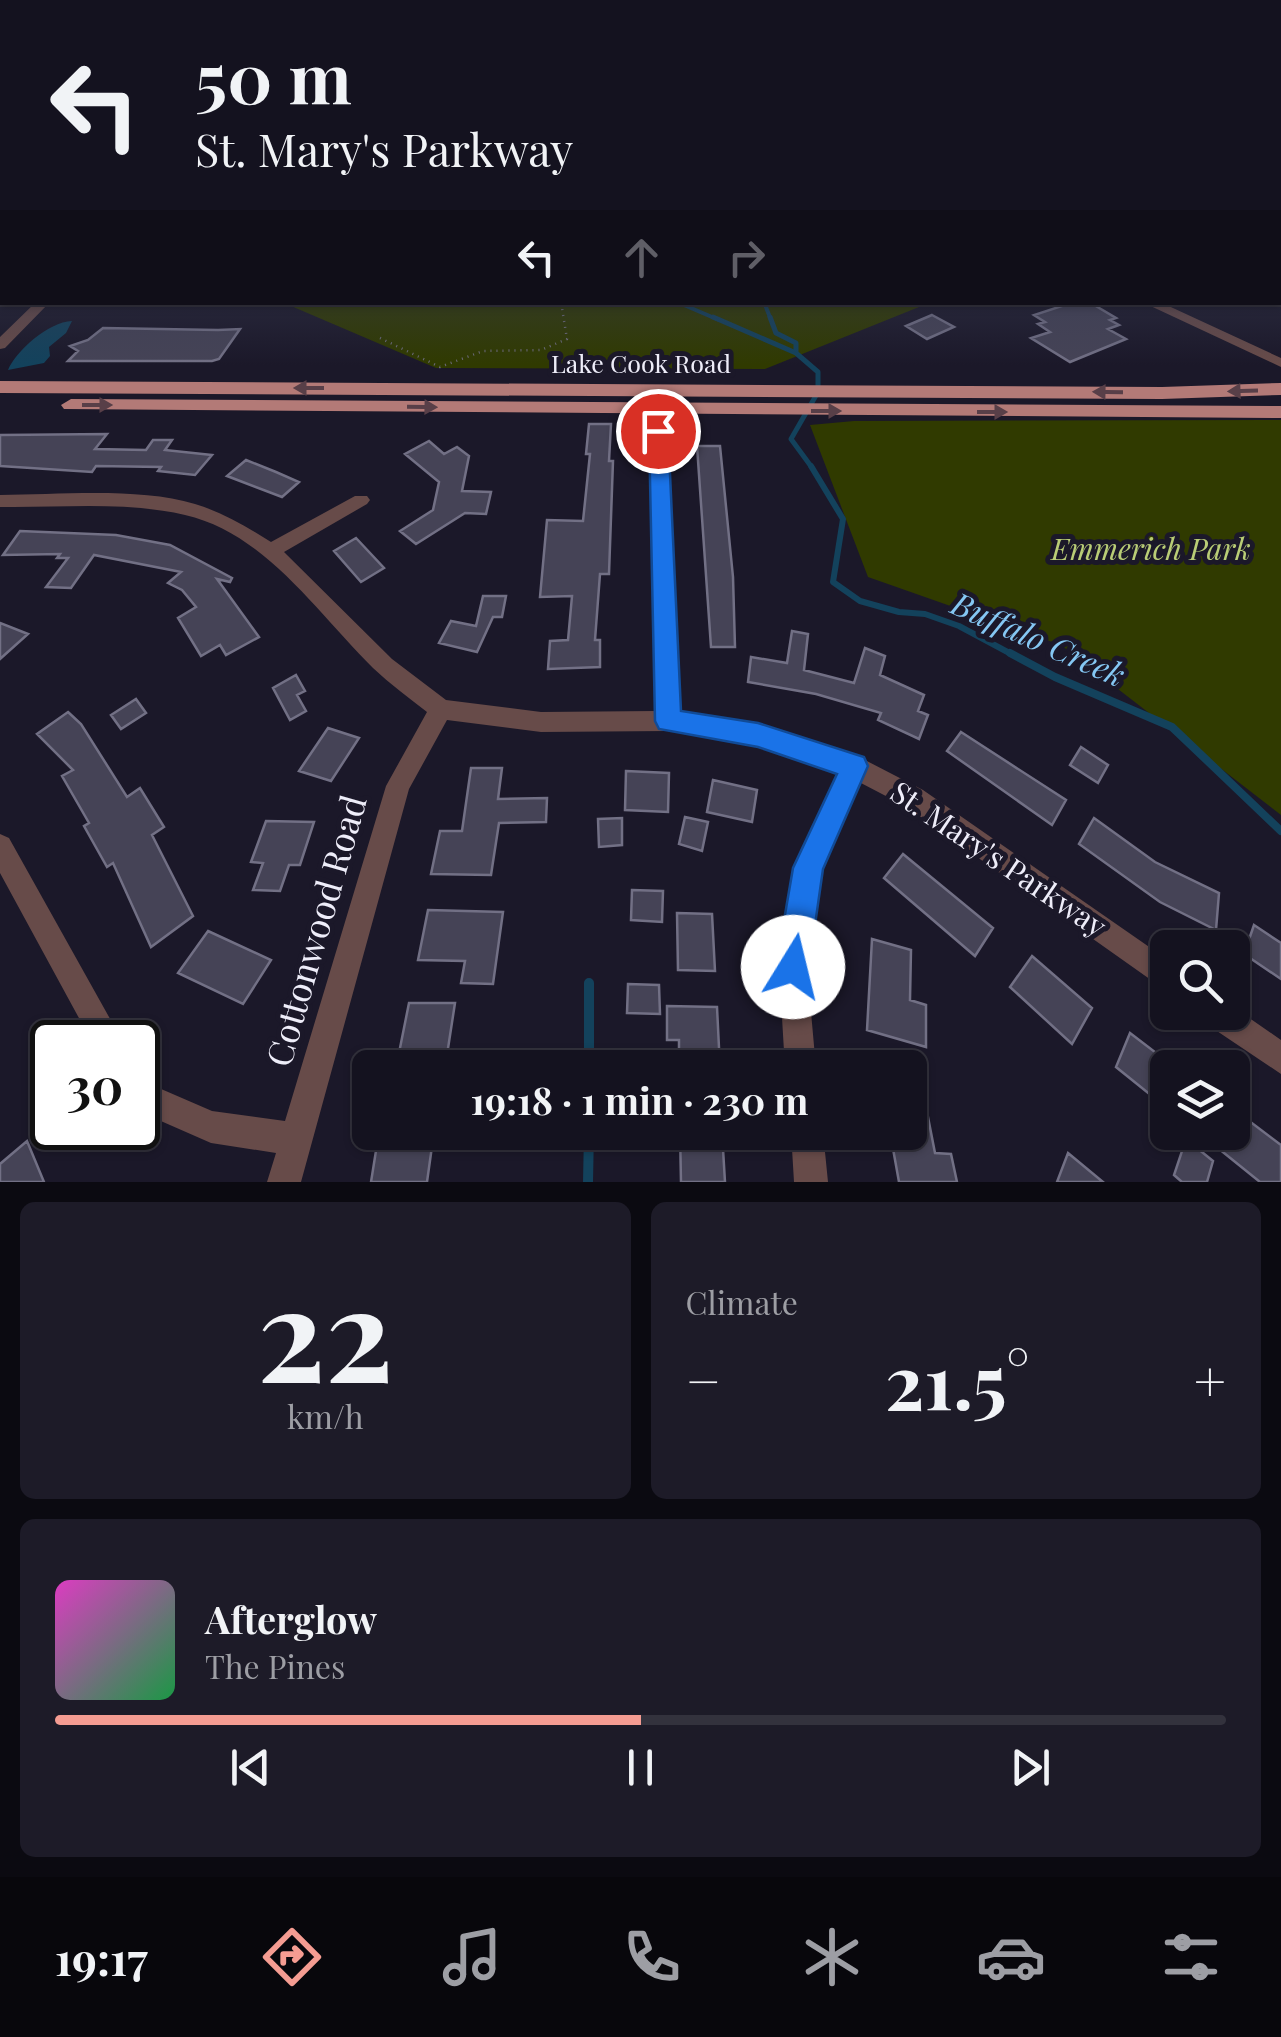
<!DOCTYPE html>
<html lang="en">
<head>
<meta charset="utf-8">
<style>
	:root { --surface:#14121f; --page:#1d1b28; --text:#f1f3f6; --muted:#9d9ea4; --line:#33323d; --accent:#f59c92 }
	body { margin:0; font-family:"Playfair Display",serif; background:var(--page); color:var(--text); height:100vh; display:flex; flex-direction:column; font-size:38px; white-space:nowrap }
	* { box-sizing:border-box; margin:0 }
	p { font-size:32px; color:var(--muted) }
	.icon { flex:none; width:55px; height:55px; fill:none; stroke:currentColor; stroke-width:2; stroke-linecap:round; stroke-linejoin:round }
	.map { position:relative; height:1182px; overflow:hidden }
	.drawer { display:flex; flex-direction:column; gap:20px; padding:20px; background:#0b0a11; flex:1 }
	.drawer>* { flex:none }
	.top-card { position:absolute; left:0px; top:0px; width:1282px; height:305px; box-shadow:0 2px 8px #0004,0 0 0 2px var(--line); background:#14121f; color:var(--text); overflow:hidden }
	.tools { position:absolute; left:1150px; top:930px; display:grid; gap:20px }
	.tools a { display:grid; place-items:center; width:100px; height:100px; border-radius:15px; background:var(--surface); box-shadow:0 2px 8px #0004,0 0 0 2px var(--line); font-size:50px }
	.speed { position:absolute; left:30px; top:1020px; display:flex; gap:20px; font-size:50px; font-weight:700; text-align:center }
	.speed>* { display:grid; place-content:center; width:130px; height:130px; border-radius:50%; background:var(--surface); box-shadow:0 2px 8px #0004,0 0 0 2px var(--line); line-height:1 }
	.speed .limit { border:5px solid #111; border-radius:15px; background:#fff; color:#111 }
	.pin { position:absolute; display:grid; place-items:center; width:85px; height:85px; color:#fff; margin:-42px; border:5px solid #fff; border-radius:50%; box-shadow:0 2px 10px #0007 }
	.me { position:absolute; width:110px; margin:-55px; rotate:9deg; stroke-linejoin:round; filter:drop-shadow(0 0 8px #0008) }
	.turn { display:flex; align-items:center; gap:35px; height:210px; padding:0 30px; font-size:45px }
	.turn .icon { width:130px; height:130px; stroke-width:2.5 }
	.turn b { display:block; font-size:70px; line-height:85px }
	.lanes { display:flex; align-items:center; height:95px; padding:0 30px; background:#0003; justify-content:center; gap:50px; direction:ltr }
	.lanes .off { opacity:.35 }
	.big { font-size:75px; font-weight:700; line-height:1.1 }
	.drawer .widget { flex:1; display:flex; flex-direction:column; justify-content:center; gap:15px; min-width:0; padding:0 35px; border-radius:15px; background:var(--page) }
	.drawer .dial { align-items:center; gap:0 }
	.dial b { font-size:130px; line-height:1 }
	.song { display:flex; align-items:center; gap:30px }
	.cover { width:120px; height:120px; border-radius:15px; background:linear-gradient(135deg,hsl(310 70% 55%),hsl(140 70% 35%)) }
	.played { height:10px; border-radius:5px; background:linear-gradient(90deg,var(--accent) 50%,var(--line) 50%) }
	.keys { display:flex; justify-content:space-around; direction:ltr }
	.heat { display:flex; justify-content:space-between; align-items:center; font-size:55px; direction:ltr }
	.drawer .tiles { flex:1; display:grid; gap:20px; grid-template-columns:1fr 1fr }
	.widget:last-child { grid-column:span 2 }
	.trip { position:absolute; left:352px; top:1050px; width:575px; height:100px; border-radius:15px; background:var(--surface); box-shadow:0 2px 8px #0004,0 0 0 2px var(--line); font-weight:700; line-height:100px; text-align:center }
	.menu { display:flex; height:160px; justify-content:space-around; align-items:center; background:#08070c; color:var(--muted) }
	.menu .icon { width:70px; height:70px }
	.menu .active { color:var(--accent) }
	.menu b { font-size:45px; color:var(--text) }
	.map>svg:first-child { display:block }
	.green { fill:#303a00 }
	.water { fill:#13425c }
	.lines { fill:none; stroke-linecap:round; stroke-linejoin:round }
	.stream-far4 { stroke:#13425c; stroke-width:4 }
	.stream-far3 { stroke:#13425c; stroke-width:5 }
	.stream-far2 { stroke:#13425c; stroke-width:6 }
	.stream-far1 { stroke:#13425c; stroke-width:8 }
	.stream { stroke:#13425c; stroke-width:10 }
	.building { fill:#454356; stroke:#727085; stroke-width:2.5 }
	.path { stroke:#6f6d7c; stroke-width:2.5; stroke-dasharray:1 5; stroke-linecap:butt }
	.minor { fill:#674b49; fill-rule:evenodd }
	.major { fill:#b37a77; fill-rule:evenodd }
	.oneway { fill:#583f48 }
	.route { fill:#1a73e8; stroke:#114b97; stroke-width:2.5 }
	.labels { text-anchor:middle; stroke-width:10; stroke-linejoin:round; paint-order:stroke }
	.far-street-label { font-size:25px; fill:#eeedf9; stroke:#1b1829 }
	.park-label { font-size:30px; font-style:italic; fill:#b9cd76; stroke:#1b1829 }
	.street-label { font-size:30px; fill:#eeedf9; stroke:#1b1829 }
	.water-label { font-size:32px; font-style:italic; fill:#85c7f3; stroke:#1b1829 }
	.near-street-label { font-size:35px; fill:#eeedf9; stroke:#1b1829 }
</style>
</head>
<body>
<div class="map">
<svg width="1281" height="1182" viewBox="0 0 1281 1182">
	<rect width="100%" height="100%" fill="#1b1829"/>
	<!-- green -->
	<path class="green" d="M284,303H929L765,369L436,368Z
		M1281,420V815L1061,645L868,577L810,425L854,421Z"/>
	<!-- water -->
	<path class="water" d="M72,321L66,333L49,347L50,356L44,363L8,370C16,351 48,322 72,321Z"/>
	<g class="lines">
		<!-- stream-far4 -->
		<path class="stream-far4" d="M677,302L719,320
			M764,302L771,320"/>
		<!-- stream-far3 -->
		<path class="stream-far3" d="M713,317L796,353L818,372V392L791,439L813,469
			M770,317L776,333L796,343V353"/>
		<!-- stream-far2 -->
		<path class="stream-far2" d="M811,466L843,519L833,582L860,601L899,612L925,614L959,626L1015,656"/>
		<!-- stream-far1 -->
		<path class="stream-far1" d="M1010,653L1055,677L1172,727L1281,831"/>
		<!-- stream -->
		<path class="stream" d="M589,983V1068
			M588,1182L589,1132"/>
	</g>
	<!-- building -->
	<path class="building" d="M1074,302H1089L1116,318L1110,320L1119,325L1108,329L1126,339L1070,362L1031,338L1050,332L1038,324L1045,322L1034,315Z
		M932,315L954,327L927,339L906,326Z
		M103,328L218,330L240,329L219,359L212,361H68L78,351L70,346L88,340Z
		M589,424H611L609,461H613L609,574H600L595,640H600V667L548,669L550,641L568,640L572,596L540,597L547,520L583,521L590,454H586Z
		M107,434L95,449L146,450L153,440H172L165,450L212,455L195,475L158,471L161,467L96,466L92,472L0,466V435Z
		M429,441L444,454L457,447L469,456L462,491L491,492L486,514L465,513L416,544L400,531L433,510L439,482L405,454Z
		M697,446H720L733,577L735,647H711Z
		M246,460L276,472L299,482L282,497L227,476Z
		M20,531L116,535L170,545L232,578L230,582L217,579L259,637L226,655L220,645L201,656L178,618L196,607L182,590L168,583L181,572L94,555L71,588L46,587L68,558H57L60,554L3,555Z
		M356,538L384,568L361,582L334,551Z
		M483,596H506L502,617H493L477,652L439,643L451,621L476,626Z
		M0,623L28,634L0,659Z
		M792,631L808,634L804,670L854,683L865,648L885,656L880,675L924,695L918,711L928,715L919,739L878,720L881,713L816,694L748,682L751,657L787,663Z
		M296,675L305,691L297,695L306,711L290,720L273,688Z
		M136,699L146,713L121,729L111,715Z
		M68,712L81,724L127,797L140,788L164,827L152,835L193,916L151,947L113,863L107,867L84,826L89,823L62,776L73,770L37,734Z
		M328,728L359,738L331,781L299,771Z
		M961,732L1066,800L1052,825L947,751Z
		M1081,747L1108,765L1098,783L1070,765Z
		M471,768H502L498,799L547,798L546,822L499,823L491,875L431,874L440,831H462Z
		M626,771L669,773L668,812L625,810Z
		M713,780L757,790L752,822L707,812Z
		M685,817L708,822L702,851L679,844Z
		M622,818V845L599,847L598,819Z
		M1094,818L1155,862L1219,893L1216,930L1160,902L1079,844Z
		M266,821L314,822L300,865H289L280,891L253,890L263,863L251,862Z
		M903,854L993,928L975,956L884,878Z
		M632,890L663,891L662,922L631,920Z
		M428,910L503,912L493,984L461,983L465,961L418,960Z
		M677,913L712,914L715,971L678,970Z
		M1254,925L1281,943V979L1244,954Z
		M208,931L271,960L243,1004L178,973Z
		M872,939L911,950L910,1000L926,1005V1047L867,1030Z
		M1032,956L1092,1008L1072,1044L1010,987Z
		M628,984L659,985L660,1014L627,1013Z
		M409,1003H455L445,1068H396Z
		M667,1006L717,1007L720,1068H679V1040H667Z
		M1130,1033L1168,1062V1109L1116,1067Z
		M918,1066L935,1153L951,1154L957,1182H899L890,1132H910V1067Z
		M1232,1108L1281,1145V1182H1260L1198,1132H1232Z
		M379,1132H434L427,1182H371Z
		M680,1132H722L725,1182H681Z
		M1186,1139L1213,1161L1207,1182H1182L1174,1175Z
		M27,1141L44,1182H0V1164Z
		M1068,1153L1103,1182H1057Z"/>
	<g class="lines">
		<!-- path -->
		<path class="path" d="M380,338L440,367L483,351L541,350L567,339L561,302"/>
		<!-- minor -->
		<path class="minor" d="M1280,244H1281V252H1280Z
			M2,261V270L0,271V262Z
			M36,302H50L5,348L0,349V337Z
			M1142,302H1160L1281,358V367Z
			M658,426L666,431L679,712L758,724L863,759L923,790L1168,960V992L905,806L859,782L821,869L807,967L816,1068H785L779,967L795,868L839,773L758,746L668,731L541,732L447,720L409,789L301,1182H267L276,1153L211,1143L138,1111V1079L212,1111L285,1121L386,786L427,712C409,698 390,684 373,668C318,614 265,533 185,515C126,501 60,508 0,507V495C59,495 138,487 195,504C222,512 247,527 271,542L355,496H367L370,500L367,504L284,552L392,659L446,700L541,712L656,711L650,431Z
			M0,834L9,838L123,1042H92L0,873Z
			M1232,1006L1281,1040V1074L1205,1023L1201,1012H1232Z
			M791,1132H823L828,1182H794Z"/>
		<!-- major -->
		<path class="major" d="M0,381L1162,387L1281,383V395L1162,399L0,393Z
			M71,399L1281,406V418L64,409L61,405Z"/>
	</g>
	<!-- one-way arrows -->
	<defs><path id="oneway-solid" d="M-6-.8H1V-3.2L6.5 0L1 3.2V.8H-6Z" transform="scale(2.5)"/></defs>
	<g class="oneway">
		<use href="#oneway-solid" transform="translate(309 388) rotate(-180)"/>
		<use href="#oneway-solid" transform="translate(1243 391) rotate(178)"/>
		<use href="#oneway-solid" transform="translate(1108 392) rotate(-179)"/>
		<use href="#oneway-solid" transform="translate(97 405)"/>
		<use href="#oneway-solid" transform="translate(422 407) rotate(1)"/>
		<use href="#oneway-solid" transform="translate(826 411)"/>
		<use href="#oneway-solid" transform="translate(992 412)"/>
	</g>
	<!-- sky -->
	<linearGradient id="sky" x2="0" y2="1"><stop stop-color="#0f0d17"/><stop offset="0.55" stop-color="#393d54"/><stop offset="1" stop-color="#393d54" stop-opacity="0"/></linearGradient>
	<rect width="1281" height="365" fill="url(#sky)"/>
	<!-- route -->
	<path class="route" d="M658,425L668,431L681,711L758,723L864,757L868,766L823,869L809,967L804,978L793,983L781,978L776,967L793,868L837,774L758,747L659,729L655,721L649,431Z"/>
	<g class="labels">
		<!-- far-street labels -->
		<g class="far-street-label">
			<text x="641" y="373">Lake Cook Road</text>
		</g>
		<!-- park labels -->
		<g class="park-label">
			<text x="1151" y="560">Emmerich Park</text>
		</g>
		<!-- street labels -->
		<g class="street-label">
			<text transform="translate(998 860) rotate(34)" y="10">St. Mary's Parkway</text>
		</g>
		<!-- water labels -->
		<g class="water-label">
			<text transform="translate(1038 640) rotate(24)" y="11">Buffalo Creek</text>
		</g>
		<!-- near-street labels -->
		<g class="near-street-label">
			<text transform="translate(317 931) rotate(-74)" y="12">Cottonwood Road</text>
		</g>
	</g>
</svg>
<div class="tools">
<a><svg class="icon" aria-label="search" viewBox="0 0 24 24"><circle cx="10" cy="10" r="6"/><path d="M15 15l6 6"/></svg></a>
<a><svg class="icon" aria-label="layers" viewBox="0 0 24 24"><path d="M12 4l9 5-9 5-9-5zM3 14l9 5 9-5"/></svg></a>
</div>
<div class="speed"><div class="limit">30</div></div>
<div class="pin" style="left:658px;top:431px;background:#d93025"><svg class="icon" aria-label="arrive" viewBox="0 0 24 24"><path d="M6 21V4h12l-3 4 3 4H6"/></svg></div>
<svg class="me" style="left:793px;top:967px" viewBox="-20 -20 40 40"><circle r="19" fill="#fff"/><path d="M0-13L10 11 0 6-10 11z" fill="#1a73e8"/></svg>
<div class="trip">19:18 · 1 min · 230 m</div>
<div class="top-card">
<div class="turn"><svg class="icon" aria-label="left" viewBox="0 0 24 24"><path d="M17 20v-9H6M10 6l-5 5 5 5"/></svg><div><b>50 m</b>St. Mary's Parkway</div></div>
<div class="lanes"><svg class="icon" aria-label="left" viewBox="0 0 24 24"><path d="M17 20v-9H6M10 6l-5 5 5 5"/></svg><svg class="icon off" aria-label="ahead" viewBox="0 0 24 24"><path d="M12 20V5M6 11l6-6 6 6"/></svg><svg class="icon off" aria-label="right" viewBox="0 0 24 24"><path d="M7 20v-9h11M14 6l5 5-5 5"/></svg></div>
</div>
</div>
<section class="drawer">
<div class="tiles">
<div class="widget dial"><b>22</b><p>km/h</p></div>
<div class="widget"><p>Climate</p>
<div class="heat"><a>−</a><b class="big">21.5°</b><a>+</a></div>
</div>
<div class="widget">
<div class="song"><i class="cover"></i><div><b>Afterglow</b><p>The Pines</p></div></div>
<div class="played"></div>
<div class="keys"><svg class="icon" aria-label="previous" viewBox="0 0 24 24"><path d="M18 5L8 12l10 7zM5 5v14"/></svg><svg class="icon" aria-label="pause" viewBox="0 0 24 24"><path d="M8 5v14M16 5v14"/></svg><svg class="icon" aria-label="next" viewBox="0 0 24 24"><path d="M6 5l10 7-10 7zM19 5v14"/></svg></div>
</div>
</div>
</section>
<nav class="menu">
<b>19:17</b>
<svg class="icon active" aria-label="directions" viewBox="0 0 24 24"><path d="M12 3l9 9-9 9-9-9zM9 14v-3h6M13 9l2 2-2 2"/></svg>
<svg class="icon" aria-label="music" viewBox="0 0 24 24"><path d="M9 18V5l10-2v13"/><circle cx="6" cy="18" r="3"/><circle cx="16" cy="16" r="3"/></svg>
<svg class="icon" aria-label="phone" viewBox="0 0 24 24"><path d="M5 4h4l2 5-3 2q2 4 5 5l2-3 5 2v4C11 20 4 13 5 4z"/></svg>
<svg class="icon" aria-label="climate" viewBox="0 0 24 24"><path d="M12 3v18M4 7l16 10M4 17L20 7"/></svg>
<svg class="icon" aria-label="car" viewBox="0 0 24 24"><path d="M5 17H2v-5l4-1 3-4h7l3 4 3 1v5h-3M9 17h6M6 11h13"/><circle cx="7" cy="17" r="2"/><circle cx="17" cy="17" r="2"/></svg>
<svg class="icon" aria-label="filters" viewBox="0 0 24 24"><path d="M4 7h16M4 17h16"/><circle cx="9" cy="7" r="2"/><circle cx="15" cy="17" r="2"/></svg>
</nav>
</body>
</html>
